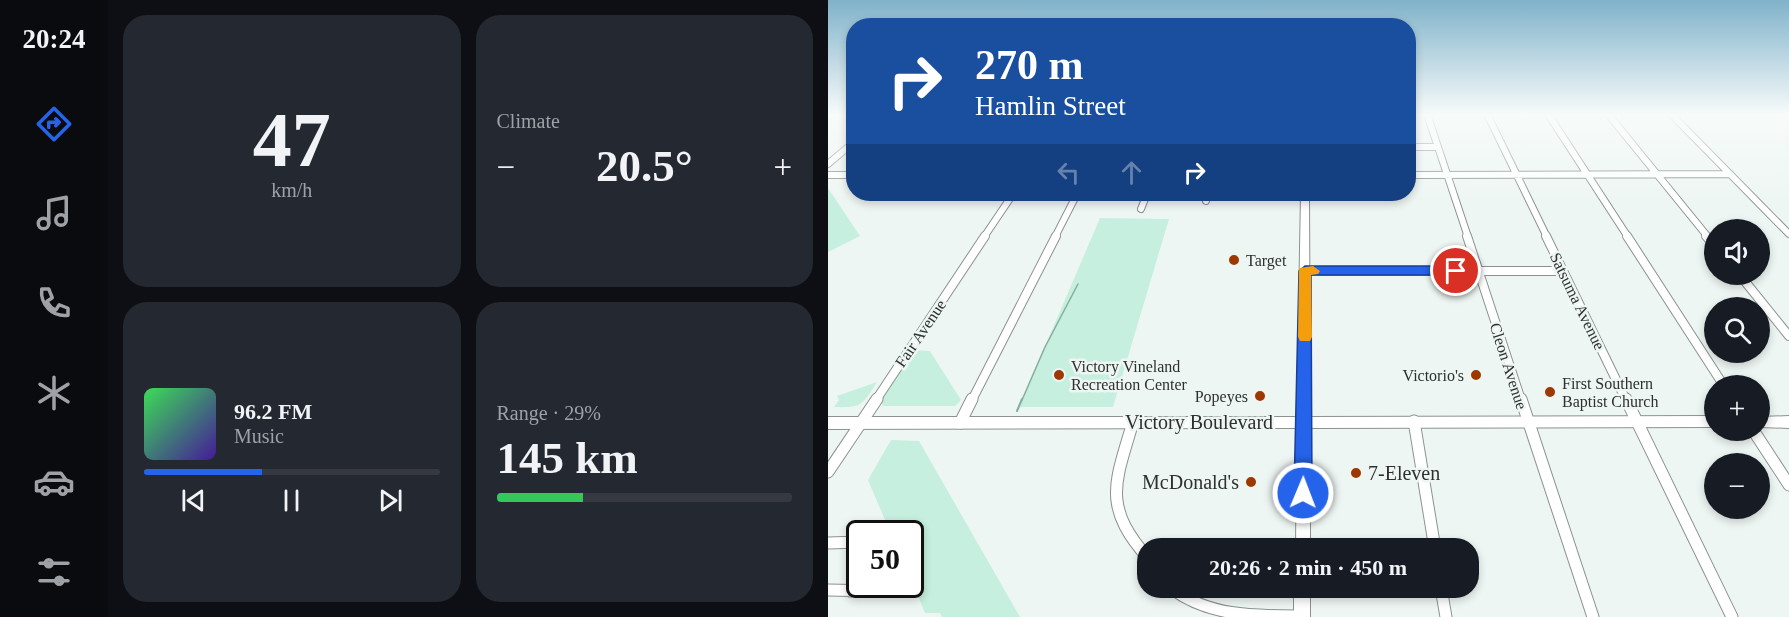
<!DOCTYPE html>
<html lang="en">
<head>
<meta charset="utf-8">
<style>
	:root { --surface:#171b24; --page:#242831; --text:#f1f3f6; --muted:#9ea1a6; --line:#363941; --accent:#2563eb }
	body { margin:0; font-family:Georgia,serif; background:var(--page); color:var(--text); height:100vh; display:flex; flex-direction:column; font-size:22px; white-space:nowrap }
	* { box-sizing:border-box; margin:0 }
	p { font-size:20px; color:var(--muted) }
	.icon { flex:none; width:33px; height:33px; fill:none; stroke:currentColor; stroke-width:2; stroke-linecap:round; stroke-linejoin:round }
	.map { position:relative; flex:1; overflow:hidden }
	.sheet { display:flex; flex-direction:column; gap:15px; padding:15px; background:#0d0f14; width:720px }
	.sheet>* { flex:none }
	.top-card { position:absolute; left:18px; top:18px; width:570px; height:183px; border-radius:24px; box-shadow:0 3px 9px #0003; background:#1a4fa0; color:#fff; overflow:hidden }
	.controls { position:absolute; left:876px; top:219px; display:grid; gap:12px }
	.controls a { display:grid; place-items:center; width:66px; height:66px; border-radius:50%; background:var(--surface); box-shadow:0 3px 9px #0003; font-size:30px }
	.speed { position:absolute; left:18px; top:520px; display:flex; gap:12px; font-size:30px; font-weight:700; text-align:center }
	.speed>* { display:grid; place-content:center; width:78px; height:78px; border-radius:50%; background:var(--surface); box-shadow:0 3px 9px #0003; line-height:1 }
	.speed .limit { border:3px solid #111; border-radius:9px; background:#fff; color:#111 }
	.pin { position:absolute; display:grid; place-items:center; width:51px; height:51px; color:#fff; margin:-26px; border:3px solid #fff; border-radius:50%; box-shadow:0 2px 6px #0007 }
	.me { position:absolute; width:66px; margin:-33px; rotate:1deg; stroke-linejoin:round; filter:drop-shadow(0 0 4px #0008) }
	.turn { display:flex; align-items:center; gap:21px; height:126px; padding:0 30px; font-size:27px }
	.turn .icon { width:78px; height:78px; stroke-width:2.5 }
	.turn b { display:block; font-size:42px; line-height:51px }
	.lanes { display:flex; align-items:center; height:57px; padding:0 30px; background:#0003; justify-content:center; gap:30px; direction:ltr }
	.lanes .off { opacity:.35 }
	.big { font-size:45px; font-weight:800; line-height:1.1 }
	.sheet .card { flex:1; display:flex; flex-direction:column; justify-content:center; gap:9px; min-width:0; padding:0 21px; border-radius:24px; background:var(--page) }
	.sheet .dial { align-items:center; gap:0 }
	.dial b { font-size:78px; line-height:1 }
	.song { display:flex; align-items:center; gap:18px }
	.cover { width:72px; height:72px; border-radius:9px; background:linear-gradient(135deg,hsl(130 70% 55%),hsl(260 70% 35%)) }
	.played { height:6px; border-radius:3px; background:linear-gradient(90deg,var(--accent) 40%,var(--line) 40%) }
	.keys { display:flex; justify-content:space-around; direction:ltr }
	.heat { display:flex; justify-content:space-between; align-items:center; font-size:33px; direction:ltr }
	.charge { height:9px; border-radius:4px; background:linear-gradient(90deg,#34c759 29%,var(--line) 0) }
	.sheet .tiles { flex:1; display:grid; gap:15px; grid-template-columns:repeat(2,1fr) }
	.trip { position:absolute; left:309px; top:538px; width:342px; height:60px; border-radius:24px; background:var(--surface); box-shadow:0 3px 9px #0003; font-weight:800; line-height:60px; text-align:center }
	main { display:flex; flex:1; min-height:0 }
	.dock { display:flex; flex-direction:column; width:108px; justify-content:space-around; align-items:center; background:#090b0e; color:var(--muted) }
	.dock .icon { width:42px; height:42px }
	.dock .on { color:var(--accent) }
	.dock b { font-size:27px; color:var(--text) }
	.map>svg:first-child { display:block }
	.green { fill:#c6efdf }
	.lines { fill:none; stroke-linecap:round; stroke-linejoin:round }
	.stream-far1 { stroke:#84ae9e; stroke-width:1.5 }
	.stream { stroke:#84ae9e; stroke-width:2 }
	.minor-far2-casing { stroke:#8b928f; stroke-width:8 }
	.minor-far1-casing { stroke:#8b928f; stroke-width:10 }
	.minor-casing { stroke:#8b928f; stroke-width:13 }
	.major-casing { stroke:#8b928f; stroke-width:2 }
	.minor-far2 { stroke:#fff; stroke-width:6 }
	.minor-far1 { stroke:#fff; stroke-width:8 }
	.minor { stroke:#fff; stroke-width:11 }
	.major { fill:#fff; fill-rule:evenodd }
	.route { fill:#2563eb; stroke:#184099; stroke-width:1.5 }
	.slow { fill:#f59e0b }
	.poi-dot { fill:#9c3800; stroke:#eef6f3; stroke-width:2 }
	.labels { text-anchor:middle; stroke-width:5; stroke-linejoin:round; paint-order:stroke }
	.poi-label { font-size:16px; fill:#2e302f; stroke:#eef6f3; text-anchor:start }
	.street-label { font-size:16px; fill:#2e302f; stroke:#eef6f3 }
	.near-street-label { font-size:20px; fill:#2e302f; stroke:#eef6f3 }
	.near-poi-label { font-size:20px; fill:#2e302f; stroke:#eef6f3; text-anchor:start }
</style>
</head>
<body>
<main>
<nav class="dock">
<b>20:24</b>
<svg class="icon on" aria-label="directions" viewBox="0 0 24 24"><path d="M12 3l9 9-9 9-9-9zM9 14v-3h6M13 9l2 2-2 2"/></svg>
<svg class="icon" aria-label="music" viewBox="0 0 24 24"><path d="M9 18V5l10-2v13"/><circle cx="6" cy="18" r="3"/><circle cx="16" cy="16" r="3"/></svg>
<svg class="icon" aria-label="phone" viewBox="0 0 24 24"><path d="M5 4h4l2 5-3 2q2 4 5 5l2-3 5 2v4C11 20 4 13 5 4z"/></svg>
<svg class="icon" aria-label="climate" viewBox="0 0 24 24"><path d="M12 3v18M4 7l16 10M4 17L20 7"/></svg>
<svg class="icon" aria-label="car" viewBox="0 0 24 24"><path d="M5 17H2v-5l4-1 3-4h7l3 4 3 1v5h-3M9 17h6M6 11h13"/><circle cx="7" cy="17" r="2"/><circle cx="17" cy="17" r="2"/></svg>
<svg class="icon" aria-label="filters" viewBox="0 0 24 24"><path d="M4 7h16M4 17h16"/><circle cx="9" cy="7" r="2"/><circle cx="15" cy="17" r="2"/></svg>
</nav>
<section class="sheet">
<div class="tiles">
<div class="card dial"><b>47</b><p>km/h</p></div>
<div class="card"><p>Climate</p>
<div class="heat"><a>−</a><b class="big">20.5°</b><a>+</a></div>
</div>
<div class="card">
<div class="song"><i class="cover"></i><div><b>96.2 FM</b><p>Music</p></div></div>
<div class="played"></div>
<div class="keys"><svg class="icon" aria-label="previous" viewBox="0 0 24 24"><path d="M18 5L8 12l10 7zM5 5v14"/></svg><svg class="icon" aria-label="pause" viewBox="0 0 24 24"><path d="M8 5v14M16 5v14"/></svg><svg class="icon" aria-label="next" viewBox="0 0 24 24"><path d="M6 5l10 7-10 7zM19 5v14"/></svg></div>
</div>
<div class="card"><p>Range · 29%</p><b class="big">145 km</b><div class="charge"></div></div>
</div>
</section>
<div class="map">
<svg width="961" height="617" viewBox="0 0 961 617">
	<rect width="100%" height="100%" fill="#eef6f3"/>
	<!-- green -->
	<path class="green" d="M0,188L32,236L0,252Z
		M272,218L341,219L285,407H191Z
		M86,350L102,351L133,400L127,406H55L53,400Z
		M49,382C34,405 34,408 6,407L11,400L9,396Z
		M63,440L91,441L192,617H114L112,613H97L83,579L82,534H63L40,480Z"/>
	<g class="lines">
		<!-- stream-far1 -->
		<path class="stream-far1" d="M194,400L217,347L250,284"/>
		<!-- stream -->
		<path class="stream" d="M189,411L194,399"/>
		<!-- minor-far2 casing -->
		<g class="minor-far2-casing">
			<path id="minor-far2" d="M599,114L640,237
				M659,114L719,237
				M720,114L800,237
				M780,114L880,237
				M843,114L961,234
				M580,147H610
				M0,164L26,142
				M0,175H26
				M580,175L902,174
				M378,201L380,194
				M313,209L319,194
				M156,237L185,194
				M227,237L249,194"/>
		</g>
		<!-- minor-far1 casing -->
		<g class="minor-far1-casing">
			<path id="minor-far1" d="M639,236L693,400
				M718,236L798,400
				M799,236L896,386
				M878,236L886,245
				M477,271H735
				M911,274L961,336
				M48,400L157,236
				M144,400L228,236"/>
		</g>
		<!-- minor casing -->
		<g class="minor-casing">
			<path id="minor" d="M693,399L765,617
				M798,399L904,617
				M586,421L607,549
				M305,422C287,483 274,506 320,558
				M132,423L144,399
				M925,430L961,485
				M0,472L49,399
				M0,543L32,542
				M343,588C381,617 428,616 474,616
				M613,588L618,617
				M0,590L49,591
				M22,591L32,573"/>
		</g>
		<!-- major casing -->
		<g class="major-casing">
			<path id="major" d="M473,194H481L482,417L886,416V427L482,428V549H468L469,428L0,429V417H469Z
				M961,416V428L932,427V417Z
				M466,588H482V617H466Z"/>
		</g>
		<!-- minor-far2 -->
		<use href="#minor-far2" class="minor-far2"/>
		<!-- minor-far1 -->
		<use href="#minor-far1" class="minor-far1"/>
		<!-- minor -->
		<use href="#minor" class="minor"/>
		<!-- major -->
		<use href="#major" class="major"/>
	</g>
	<!-- sky -->
	<linearGradient id="sky" x2="0" y2="1"><stop stop-color="#80b2ca"/><stop offset="0.57" stop-color="#f7fbfa"/><stop offset="1" stop-color="#f7fbfa" stop-opacity="0"/></linearGradient>
	<rect width="961" height="201" fill="url(#sky)"/>
	<!-- route -->
	<path class="route" d="M477,266H628L635,271L628,275H483L484,493L482,499L475,502L469,499L466,493L471,271Z"/>
	<!-- slow -->
	<path class="slow" d="M485,266L492,271L490,274L483,275L484,337L482,341H472L470,337L471,271L472,268Z"/>
	<!-- markers -->
	<g class="poi-dot">
		<circle cx="406" cy="260" r="6"/>
		<circle cx="231" cy="375" r="6"/>
		<circle cx="648" cy="375" r="6"/>
		<circle cx="722" cy="392" r="6"/>
		<circle cx="432" cy="396" r="6"/>
		<circle cx="528" cy="473" r="6"/>
		<circle cx="423" cy="482" r="6"/>
	</g>
	<g class="labels">
		<!-- poi labels -->
		<g class="poi-label">
			<text x="418" y="266">Target</text>
			<text x="243" y="372">Victory Vineland<tspan x="243" dy="18">Recreation Center</tspan></text>
			<text x="636" y="381" text-anchor="end">Victorio's</text>
			<text x="734" y="389">First Southern<tspan x="734" dy="18">Baptist Church</tspan></text>
			<text x="420" y="402" text-anchor="end">Popeyes</text>
		</g>
		<!-- street labels -->
		<g class="street-label">
			<text transform="translate(750 301) rotate(64)" y="6">Satsuma Avenue</text>
			<text transform="translate(92 333) rotate(-56)" y="6">Fair Avenue</text>
			<text transform="translate(681 366) rotate(72)" y="6">Cleon Avenue</text>
		</g>
		<!-- near-street labels -->
		<g class="near-street-label">
			<text x="371" y="429">Victory Boulevard</text>
		</g>
		<!-- near-poi labels -->
		<g class="near-poi-label">
			<text x="540" y="480">7-Eleven</text>
			<text x="411" y="489" text-anchor="end">McDonald's</text>
		</g>
	</g>
</svg>
<div class="controls">
<a><svg class="icon" aria-label="sound" viewBox="0 0 24 24"><path d="M4 9h4l5-4v14l-5-4H4zM17 9q2 3 0 6"/></svg></a>
<a><svg class="icon" aria-label="search" viewBox="0 0 24 24"><circle cx="10" cy="10" r="6"/><path d="M15 15l6 6"/></svg></a>
<a>+</a>
<a>−</a>
</div>
<div class="speed"><div class="limit">50</div></div>
<div class="pin" style="left:628px;top:271px;background:#d93025"><svg class="icon" aria-label="arrive" viewBox="0 0 24 24"><path d="M6 21V4h12l-3 4 3 4H6"/></svg></div>
<svg class="me" style="left:475px;top:493px" viewBox="-20 -20 40 40"><circle r="17" fill="#2563eb" stroke="#fff" stroke-width="3"/><path d="M0-11L8 9 0 5-8 9z" fill="#fff"/></svg>
<div class="trip">20:26 · 2 min · 450 m</div>
<div class="top-card">
<div class="turn"><svg class="icon" aria-label="right" viewBox="0 0 24 24"><path d="M7 20v-9h11M14 6l5 5-5 5"/></svg><div><b>270 m</b>Hamlin Street</div></div>
<div class="lanes"><svg class="icon off" aria-label="left" viewBox="0 0 24 24"><path d="M17 20v-9H6M10 6l-5 5 5 5"/></svg><svg class="icon off" aria-label="ahead" viewBox="0 0 24 24"><path d="M12 20V5M6 11l6-6 6 6"/></svg><svg class="icon" aria-label="right" viewBox="0 0 24 24"><path d="M7 20v-9h11M14 6l5 5-5 5"/></svg></div>
</div>
</div>
</main>
</body>
</html>
